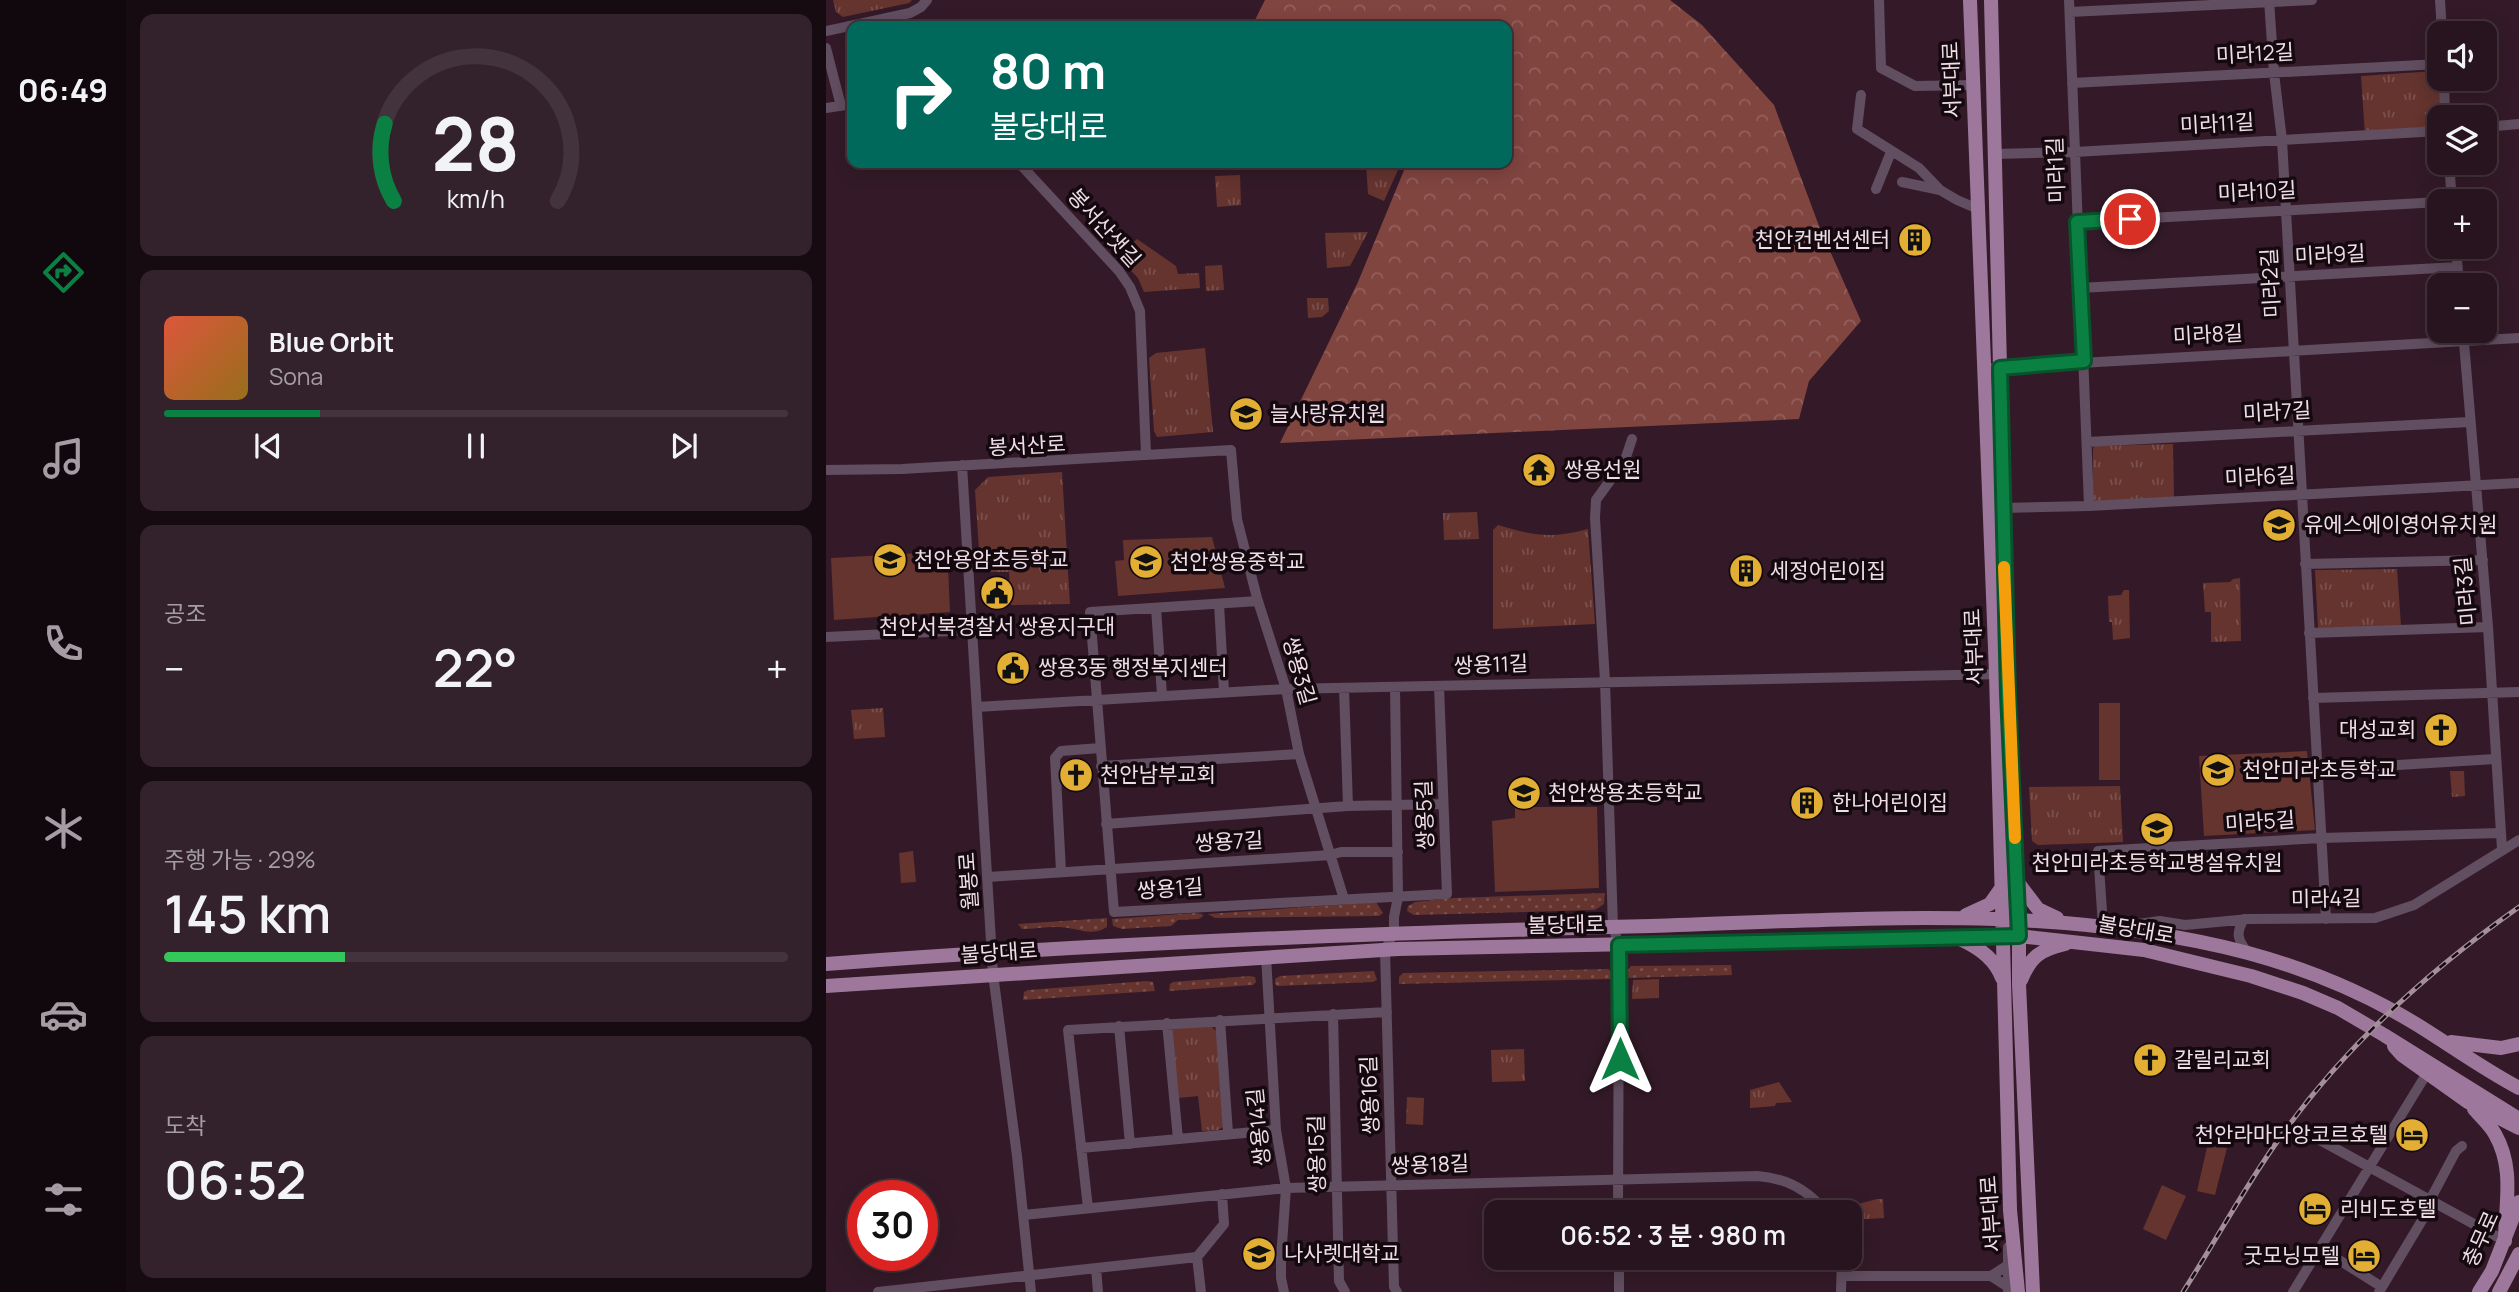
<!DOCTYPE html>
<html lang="ko">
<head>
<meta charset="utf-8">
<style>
	:root { --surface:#27141e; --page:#33212b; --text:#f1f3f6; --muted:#a49ea4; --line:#43333c; --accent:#0b8043 }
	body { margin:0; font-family:Manrope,"Noto Sans KR",sans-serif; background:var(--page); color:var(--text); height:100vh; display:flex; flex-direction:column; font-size:26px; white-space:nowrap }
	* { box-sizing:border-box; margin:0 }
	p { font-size:23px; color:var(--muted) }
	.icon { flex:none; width:38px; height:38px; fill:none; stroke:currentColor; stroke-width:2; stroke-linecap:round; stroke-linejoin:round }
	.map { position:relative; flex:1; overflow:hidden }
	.drawer { display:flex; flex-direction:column; gap:14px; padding:14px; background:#150b10; width:700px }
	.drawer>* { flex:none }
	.banner { position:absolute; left:21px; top:21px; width:665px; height:147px; border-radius:14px; box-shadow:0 4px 18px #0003,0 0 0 2px var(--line); background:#00695c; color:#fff; overflow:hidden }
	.fabs { position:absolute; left:1601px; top:21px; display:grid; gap:14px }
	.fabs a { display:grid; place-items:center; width:70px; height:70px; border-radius:14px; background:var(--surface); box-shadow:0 4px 18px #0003,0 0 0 2px var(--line); font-size:35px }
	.speed { position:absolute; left:21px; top:1180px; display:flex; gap:14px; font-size:35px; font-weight:700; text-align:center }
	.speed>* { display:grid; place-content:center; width:91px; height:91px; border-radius:50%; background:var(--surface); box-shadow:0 4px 18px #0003,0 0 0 2px var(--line); line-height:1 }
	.speed .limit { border:10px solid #d22; background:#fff; color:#111 }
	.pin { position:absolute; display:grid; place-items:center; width:60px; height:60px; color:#fff; margin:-30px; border:4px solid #fff; border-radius:50%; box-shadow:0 2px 7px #0007 }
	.me { position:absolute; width:77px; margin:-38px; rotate:0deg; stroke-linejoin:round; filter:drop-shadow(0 0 5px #0008) }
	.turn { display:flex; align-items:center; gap:24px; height:147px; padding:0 28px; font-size:32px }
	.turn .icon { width:91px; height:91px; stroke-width:2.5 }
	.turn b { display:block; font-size:49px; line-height:60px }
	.big { font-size:52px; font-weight:600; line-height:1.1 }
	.drawer .widget { flex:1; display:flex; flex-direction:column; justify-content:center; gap:10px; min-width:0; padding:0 24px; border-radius:14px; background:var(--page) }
	.drawer .dial { align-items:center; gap:0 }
	.dial svg { height:182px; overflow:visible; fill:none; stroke:var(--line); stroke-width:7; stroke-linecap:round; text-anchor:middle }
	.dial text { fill:var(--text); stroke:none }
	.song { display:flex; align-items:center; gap:21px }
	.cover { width:84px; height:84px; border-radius:10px; background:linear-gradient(135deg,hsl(10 70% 55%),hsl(40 70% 35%)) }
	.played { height:7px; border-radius:4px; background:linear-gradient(90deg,var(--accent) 25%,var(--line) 25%) }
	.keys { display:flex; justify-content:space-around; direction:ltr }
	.heat { display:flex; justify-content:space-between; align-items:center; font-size:38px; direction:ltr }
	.charge { height:10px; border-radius:5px; background:linear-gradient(90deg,#34c759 29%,var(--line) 0) }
	.trip { position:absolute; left:658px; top:1200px; width:378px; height:70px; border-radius:14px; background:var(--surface); box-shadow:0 4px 18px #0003,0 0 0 2px var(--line); font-weight:600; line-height:70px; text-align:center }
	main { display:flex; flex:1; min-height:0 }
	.tabs { display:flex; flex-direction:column; width:126px; justify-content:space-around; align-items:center; background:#10080c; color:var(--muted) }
	.tabs .icon { width:49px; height:49px }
	.tabs .current { color:var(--accent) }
	.tabs b { font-size:32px; color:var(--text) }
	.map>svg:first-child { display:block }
	.grass { fill:url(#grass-dots) }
	.forest { fill:url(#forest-crowns) }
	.park { fill:url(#park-tufts) }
	.garden { fill:#65342f }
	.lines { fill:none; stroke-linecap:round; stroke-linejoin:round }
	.minor { stroke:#614e60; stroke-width:10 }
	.major { stroke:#9e789c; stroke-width:14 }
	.rail-casing { stroke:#a48e99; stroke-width:5 }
	.rail { stroke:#14090f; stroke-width:2.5; stroke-dasharray:8; stroke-linecap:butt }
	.route-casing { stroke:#07532c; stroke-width:18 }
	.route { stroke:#0b8043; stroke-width:12 }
	.slow { stroke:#f59e0b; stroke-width:12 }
	.labels { text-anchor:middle; stroke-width:7; stroke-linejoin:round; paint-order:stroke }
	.street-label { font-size:21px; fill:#f0dde6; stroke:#14090f }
	.poi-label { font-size:21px; fill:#f0dde6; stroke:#14090f; text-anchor:start }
</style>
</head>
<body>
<main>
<nav class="tabs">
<b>06:49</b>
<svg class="icon current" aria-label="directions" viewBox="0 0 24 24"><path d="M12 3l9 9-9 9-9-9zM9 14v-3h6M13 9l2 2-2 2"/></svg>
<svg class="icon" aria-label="music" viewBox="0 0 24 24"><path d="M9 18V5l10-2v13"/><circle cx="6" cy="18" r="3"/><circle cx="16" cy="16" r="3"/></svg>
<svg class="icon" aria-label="phone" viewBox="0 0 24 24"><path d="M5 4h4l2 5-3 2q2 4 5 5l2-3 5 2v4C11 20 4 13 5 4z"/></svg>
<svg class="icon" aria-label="climate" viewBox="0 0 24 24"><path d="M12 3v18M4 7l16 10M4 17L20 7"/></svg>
<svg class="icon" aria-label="car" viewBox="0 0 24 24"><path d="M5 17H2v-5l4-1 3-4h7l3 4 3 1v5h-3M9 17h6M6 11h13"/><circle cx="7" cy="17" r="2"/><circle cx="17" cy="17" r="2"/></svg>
<svg class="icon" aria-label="filters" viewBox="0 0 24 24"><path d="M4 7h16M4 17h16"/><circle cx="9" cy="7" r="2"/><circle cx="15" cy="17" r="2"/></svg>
</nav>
<section class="drawer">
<div class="widget dial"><svg viewBox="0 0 100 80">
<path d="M14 69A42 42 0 1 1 86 69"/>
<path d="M14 69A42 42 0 0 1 10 35" stroke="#0b8043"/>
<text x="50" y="56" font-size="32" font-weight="700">28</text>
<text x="50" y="72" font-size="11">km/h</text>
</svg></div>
<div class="widget">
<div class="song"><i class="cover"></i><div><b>Blue Orbit</b><p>Sona</p></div></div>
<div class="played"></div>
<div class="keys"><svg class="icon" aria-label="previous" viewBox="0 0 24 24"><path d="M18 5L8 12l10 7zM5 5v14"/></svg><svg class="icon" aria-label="pause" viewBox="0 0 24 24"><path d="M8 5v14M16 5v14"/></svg><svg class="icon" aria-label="next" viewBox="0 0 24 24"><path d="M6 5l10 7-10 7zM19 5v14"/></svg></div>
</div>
<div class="widget"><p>공조</p>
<div class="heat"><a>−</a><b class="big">22°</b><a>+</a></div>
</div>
<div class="widget"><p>주행 가능 · 29%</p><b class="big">145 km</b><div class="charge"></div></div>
<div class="widget"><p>도착</p><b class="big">06:52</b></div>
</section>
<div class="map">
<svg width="1693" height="1292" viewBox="0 0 1693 1292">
	<defs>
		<pattern id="grass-dots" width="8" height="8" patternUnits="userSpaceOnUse" patternTransform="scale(1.75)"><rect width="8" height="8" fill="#65342f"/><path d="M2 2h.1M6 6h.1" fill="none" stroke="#7b514d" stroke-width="1.8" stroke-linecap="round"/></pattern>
		<pattern id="forest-crowns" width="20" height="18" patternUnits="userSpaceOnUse" patternTransform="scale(1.75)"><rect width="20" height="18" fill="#814540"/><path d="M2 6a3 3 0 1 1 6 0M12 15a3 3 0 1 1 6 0" fill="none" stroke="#935f5c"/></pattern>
		<pattern id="park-tufts" width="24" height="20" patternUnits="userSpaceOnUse" patternTransform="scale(1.75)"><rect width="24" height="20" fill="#65342f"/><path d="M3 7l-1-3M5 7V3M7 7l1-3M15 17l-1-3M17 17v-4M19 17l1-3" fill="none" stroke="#7b514d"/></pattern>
	</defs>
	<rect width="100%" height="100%" fill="#341a28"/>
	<!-- grass -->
	<path class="grass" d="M779,893L778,904L769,910L588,915L581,911L582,906L589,902L628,898Z
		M550,902L557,913L553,916L389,918L382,914Z
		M369,913L376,914L377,916L373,919L352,920L345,926L296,929L287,926L286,919Z
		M281,918V927C267,936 256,930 242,928C228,925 211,929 196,929L192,924Z
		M905,965L906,975L801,978V971L805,966Z
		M782,969L785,971V979L573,984V977L577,973Z
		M548,971L551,980L547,982L451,986L449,984V979L454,976Z
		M423,976L429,977L430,982L427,985L343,991L344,984L347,982Z
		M321,981L327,982L329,991L197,1000L198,992L202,990Z"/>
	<!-- forest -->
	<path class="forest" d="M439,0H844L876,25L948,105L993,226L1035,321L983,381L973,419L454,443L532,282L581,163H681V26H426Z"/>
	<!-- park -->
	<path class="park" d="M7,0H86L83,3L17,17L10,12Z
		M1610,71L1613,75L1617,117H1614L1613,128L1539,135L1535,76Z
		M540,163H575L558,201L542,194Z
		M414,175L415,205L391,207L389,176Z
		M542,232L524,266L501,268L499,233Z
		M311,239L350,266L352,274L373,273L374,288L318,292L312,278L292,257Z
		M396,265L398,290L380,291L379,266Z
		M502,298L503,311L496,317L482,318L481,298Z
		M379,348L387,432L331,437L328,431L323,358L330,353Z
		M1347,444L1348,498L1270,501L1267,499V448L1269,446Z
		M236,472L244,604L185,605L183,572H161L154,565L149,490L162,477Z
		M651,512L653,539L618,540L617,513Z
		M672,525C709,536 724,539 762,529L769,624L667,629V530Z
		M1571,569L1575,626L1492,628L1489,570Z
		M1414,578L1415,641L1385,642V612H1379L1377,583L1404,582L1407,579Z
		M1298,590H1303L1304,638L1287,640L1286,622H1283L1282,596L1295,595Z
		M57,708L59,737L28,739L25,710Z
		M1624,771H1638L1639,796L1626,797Z
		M1294,786L1297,842L1212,845L1206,841L1203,787Z
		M833,979V998L806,999L807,980Z
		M382,1023L391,1032L397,1127L392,1130L376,1131L372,1096L353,1098L346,1031L347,1027Z
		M698,1049L699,1081L666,1082L665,1050Z
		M953,1082L966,1102L950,1103L949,1106L924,1108V1090Z
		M581,1097L598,1098L597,1125L580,1124Z
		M1051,1199H1057L1058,1218L1024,1220V1213H1019L1017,1208Z"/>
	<!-- garden -->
	<path class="garden" d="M189,504L193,544L168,546L166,506Z
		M386,537L399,588L292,596L289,561L298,560L297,540Z
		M112,552L113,567H122L124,612L8,620L5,558Z
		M1273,703H1294V780H1273Z
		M1481,751L1489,830L1378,836L1373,756Z
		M689,807H771L773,888L669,892L666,821L689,818Z
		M87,851L90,882L75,883L73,853Z
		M1382,1143L1401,1148L1389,1195L1371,1191Z
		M1336,1185L1360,1196L1340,1240L1317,1229Z"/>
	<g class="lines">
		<!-- minor -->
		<path class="minor" d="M1053,0L1055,68L1089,86L1148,85
			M1243,0L1263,506
			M1443,0L1448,73L1456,140L1500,919
			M1614,0L1616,33
			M1244,12L1486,0
			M0,31L84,13L95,7L101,0
			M0,48L15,106
			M1618,79L1619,117
			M1246,83L1614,64
			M1035,95L1031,129L1093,168L1114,190L1131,200L1152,209
			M0,108L26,104
			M1659,127L1693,124
			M1170,154L1249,152L1614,131
			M193,163L293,271L304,287L314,311L320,454
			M1623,163L1626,201
			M1076,182L1114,190
			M1050,189L1065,152
			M1251,222L1614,202
			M1630,247L1633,285
			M1254,288L1631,267
			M1637,331L1662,627L1676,849
			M1167,368L1693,338
			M1261,442L1644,422
			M136,465L167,974L191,1156L205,1292
			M0,470L76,469L405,450L411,519L431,598L460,689L473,754L518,899
			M1177,508L1263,506L1693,483
			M1479,564L1657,560
			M432,601L264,612L288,912L621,894L613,686
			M393,604L398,692
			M330,608L336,695
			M1483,633L1662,627
			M0,637L146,630
			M569,687L572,897L568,917V932L559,950L568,1287L571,1292
			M518,688L522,806
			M1487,698L1693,692
			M151,707L460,689L1177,674
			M275,766L473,754
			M1491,770L1669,759
			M280,824L522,806L617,804
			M235,871L229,758L235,751L274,748
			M162,877L505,855L515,852H572
			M1418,919C1409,934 1412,940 1422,953
			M1298,926L1334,921L1359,925L1423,919L1549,918L1588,905L1693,840
			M1277,927L1272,851L1495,838L1675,833
			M440,956L450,1130L460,1188L455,1258V1278L458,1292
			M507,1014L513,1281L519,1292
			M394,1020L402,1133
			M341,1023L352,1139
			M293,1026L304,1144
			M1492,1139L1679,1241
			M255,1148L450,1130
			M262,1208L242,1030L561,1012
			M792,1213L793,945L787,927L779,681L769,518L770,500L799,460L806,439
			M198,1215L460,1188L931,1176C960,1178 982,1189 1000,1213
			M1494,1248L1556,1287
			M371,1257L375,1292
			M793,1258V1292
			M1182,1265L1165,1276L1182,1287
			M270,1268L272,1292
			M1017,1276H1165
			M52,1292L371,1257L398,1224L396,1194
			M1015,1292L1016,1258
			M1182,1292V1247
			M1467,1292L1601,1073
			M1553,1292L1601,1212L1604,1200L1630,1151L1636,1146"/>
		<!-- major -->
		<path class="major" d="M1144,0L1170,674L1184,1210L1192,1292
			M1165,0L1182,694L1193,919V984L1207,1292
			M1193,884L1212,909L1231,918
			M1140,915L1164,904L1176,887
			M1134,939C1152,947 1169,958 1176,978
			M0,964C275,943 550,933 825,926C1024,920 1228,902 1422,953C1481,969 1537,992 1590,1024C1624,1045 1657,1069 1693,1088
			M1195,980C1205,956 1214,950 1239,944
			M0,986L572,949L1193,936L1318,950L1425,976L1477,993L1512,1008L1558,1035L1693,1119
			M1625,1042L1675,1048L1693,1044
			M1568,1046L1576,1055L1642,1102L1693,1128
			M1648,1109C1655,1117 1664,1125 1669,1134C1689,1169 1679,1204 1679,1241
			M1653,1292L1666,1271L1693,1202
			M1673,1292L1693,1254"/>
		<!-- rail casing -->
		<g class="rail-casing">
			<path id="rail" d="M1357,1292C1389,1242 1418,1188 1453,1139C1517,1048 1602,971 1693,907"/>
		</g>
		<!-- rail -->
		<use href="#rail" class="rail"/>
	</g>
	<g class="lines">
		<!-- route casing -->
		<g class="route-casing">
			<path id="route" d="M794,1059L793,945L1193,936L1182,694L1174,368L1258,361L1251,222L1304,219"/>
		</g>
		<!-- route -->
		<use href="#route" class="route"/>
		<!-- slow -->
		<path class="slow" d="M1178,567L1189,838"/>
	</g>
	<!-- icons -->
	<defs>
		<g id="building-disc" transform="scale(1.75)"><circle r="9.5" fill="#e2af34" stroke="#14090f"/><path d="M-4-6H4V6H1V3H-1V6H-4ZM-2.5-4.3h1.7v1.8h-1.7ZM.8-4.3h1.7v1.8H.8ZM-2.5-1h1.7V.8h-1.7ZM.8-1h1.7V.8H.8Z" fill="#111"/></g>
		<g id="school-disc" transform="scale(1.75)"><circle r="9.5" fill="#e2af34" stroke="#14090f"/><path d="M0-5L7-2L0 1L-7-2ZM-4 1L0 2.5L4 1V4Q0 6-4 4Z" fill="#111"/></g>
		<g id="temple-disc" transform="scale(1.75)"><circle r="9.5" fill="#e2af34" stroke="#14090f"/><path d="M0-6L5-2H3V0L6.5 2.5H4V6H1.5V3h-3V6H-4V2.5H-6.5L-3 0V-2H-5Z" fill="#111"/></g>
		<g id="civic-disc" transform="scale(1.75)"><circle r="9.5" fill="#e2af34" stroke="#14090f"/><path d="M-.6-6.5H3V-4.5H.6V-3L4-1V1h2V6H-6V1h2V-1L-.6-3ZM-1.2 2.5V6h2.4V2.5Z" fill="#111"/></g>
		<g id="church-disc" transform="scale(1.75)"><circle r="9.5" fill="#e2af34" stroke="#14090f"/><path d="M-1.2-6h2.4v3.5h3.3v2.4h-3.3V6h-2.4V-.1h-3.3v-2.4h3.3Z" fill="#111"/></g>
		<g id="hotel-disc" transform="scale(1.75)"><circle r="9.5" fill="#e2af34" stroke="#14090f"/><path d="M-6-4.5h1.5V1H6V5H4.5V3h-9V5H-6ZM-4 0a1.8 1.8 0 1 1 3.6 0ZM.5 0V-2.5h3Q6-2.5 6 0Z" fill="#111"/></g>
		<g id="university-disc" transform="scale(1.75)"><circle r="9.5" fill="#e2af34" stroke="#14090f"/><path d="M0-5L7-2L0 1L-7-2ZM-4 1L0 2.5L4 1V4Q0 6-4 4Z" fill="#111"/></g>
	</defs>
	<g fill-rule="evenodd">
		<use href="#building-disc" x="1089" y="240"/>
		<use href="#school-disc" x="420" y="414"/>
		<use href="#temple-disc" x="713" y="470"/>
		<use href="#school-disc" x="1453" y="525"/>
		<use href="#school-disc" x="64" y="560"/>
		<use href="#school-disc" x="320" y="562"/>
		<use href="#building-disc" x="920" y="571"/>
		<use href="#civic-disc" x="171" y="593"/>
		<use href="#civic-disc" x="187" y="668"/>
		<use href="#church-disc" x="1615" y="730"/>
		<use href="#school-disc" x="1392" y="770"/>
		<use href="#church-disc" x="250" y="775"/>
		<use href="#school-disc" x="698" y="793"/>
		<use href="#building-disc" x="981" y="803"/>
		<use href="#school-disc" x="1331" y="829"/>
		<use href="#church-disc" x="1324" y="1060"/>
		<use href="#hotel-disc" x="1586" y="1135"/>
		<use href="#hotel-disc" x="1489" y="1209"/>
		<use href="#university-disc" x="433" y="1254"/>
		<use href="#hotel-disc" x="1538" y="1256"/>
	</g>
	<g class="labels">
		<!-- street labels -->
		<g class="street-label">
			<text transform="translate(1429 54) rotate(-3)" y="7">미라12길</text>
			<text transform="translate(1126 80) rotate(-92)" y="7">서부대로</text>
			<text transform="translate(1391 124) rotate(-3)" y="7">미라11길</text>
			<text transform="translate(1230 170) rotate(-92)" y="7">미라1길</text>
			<text transform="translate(1431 192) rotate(-3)" y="7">미라10길</text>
			<text transform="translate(278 228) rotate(48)" y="7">봉서산샛길</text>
			<text transform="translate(1504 255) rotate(-3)" y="7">미라9길</text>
			<text transform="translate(1445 283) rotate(-93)" y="7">미라2길</text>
			<text transform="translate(1382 335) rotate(-3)" y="7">미라8길</text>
			<text transform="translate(1451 412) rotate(-3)" y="7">미라7길</text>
			<text transform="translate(201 446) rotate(-3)" y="7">봉서산로</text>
			<text transform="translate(1434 477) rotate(-3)" y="7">미라6길</text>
			<text transform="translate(1640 591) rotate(-95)" y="7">미라3길</text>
			<text transform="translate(1148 647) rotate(-92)" y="7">서부대로</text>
			<text transform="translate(665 665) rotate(-2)" y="7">쌍용11길</text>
			<text transform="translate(473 671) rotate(74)" y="7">쌍용3길</text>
			<text transform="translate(599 815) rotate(-92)" y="7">쌍용5길</text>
			<text transform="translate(1434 822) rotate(-4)" y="7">미라5길</text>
			<text transform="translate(403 842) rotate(-3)" y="7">쌍용7길</text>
			<text transform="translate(143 881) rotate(-94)" y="7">월봉로</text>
			<text transform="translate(344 889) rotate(-4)" y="7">쌍용1길</text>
			<text transform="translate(1500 899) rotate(-1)" y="7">미라4길</text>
			<text transform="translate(740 925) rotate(-1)" y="7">불당대로</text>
			<text transform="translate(1310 930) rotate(10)" y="7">불당대로</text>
			<text transform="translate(173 953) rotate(-4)" y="7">불당대로</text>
			<text transform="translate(544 1095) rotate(-92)" y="7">쌍용16길</text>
			<text transform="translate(433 1127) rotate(-96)" y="7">쌍용14길</text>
			<text transform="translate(491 1154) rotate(-91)" y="7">쌍용15길</text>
			<text transform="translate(604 1165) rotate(-2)" y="7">쌍용18길</text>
			<text transform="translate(1165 1214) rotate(-94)" y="7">서부대로</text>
			<text transform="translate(1655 1239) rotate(-66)" y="7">충무로</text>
		</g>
		<!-- poi labels -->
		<g class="poi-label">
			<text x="1064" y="247" text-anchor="end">천안컨벤션센터</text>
			<text x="444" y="421">늘사랑유치원</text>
			<text x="738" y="477">쌍용선원</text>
			<text x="1478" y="532">유에스에이영어유치원</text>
			<text x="88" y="567">천안용암초등학교</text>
			<text x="344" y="569">천안쌍용중학교</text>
			<text x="944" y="578">세정어린이집</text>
			<text x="171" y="634" text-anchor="middle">천안서북경찰서 쌍용지구대</text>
			<text x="212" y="675">쌍용3동 행정복지센터</text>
			<text x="1590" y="737" text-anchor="end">대성교회</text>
			<text x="1416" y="777">천안미라초등학교</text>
			<text x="274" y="782">천안남부교회</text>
			<text x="722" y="800">천안쌍용초등학교</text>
			<text x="1006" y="810">한나어린이집</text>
			<text x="1331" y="870" text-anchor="middle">천안미라초등학교병설유치원</text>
			<text x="1348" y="1067">갈릴리교회</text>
			<text x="1562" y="1142" text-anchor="end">천안라마다앙코르호텔</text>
			<text x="1514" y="1216">리비도호텔</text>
			<text x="458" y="1261">나사렛대학교</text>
			<text x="1514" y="1263" text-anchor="end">굿모닝모텔</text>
		</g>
	</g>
</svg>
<div class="fabs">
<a><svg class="icon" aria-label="sound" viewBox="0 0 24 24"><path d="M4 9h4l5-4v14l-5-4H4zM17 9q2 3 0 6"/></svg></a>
<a><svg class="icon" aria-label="layers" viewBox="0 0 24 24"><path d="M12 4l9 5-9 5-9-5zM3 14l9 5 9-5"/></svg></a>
<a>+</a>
<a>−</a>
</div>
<div class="speed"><div class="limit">30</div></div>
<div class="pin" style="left:1304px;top:219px;background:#d93025"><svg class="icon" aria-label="arrive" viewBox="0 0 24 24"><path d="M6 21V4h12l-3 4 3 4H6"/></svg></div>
<svg class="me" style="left:794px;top:1059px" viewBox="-20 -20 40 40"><path d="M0-17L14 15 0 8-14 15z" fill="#0b8043" stroke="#fff" stroke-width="4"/></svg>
<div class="trip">06:52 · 3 분 · 980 m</div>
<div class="banner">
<div class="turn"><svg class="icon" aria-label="right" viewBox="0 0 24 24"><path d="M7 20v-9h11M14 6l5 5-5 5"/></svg><div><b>80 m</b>불당대로</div></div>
</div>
</div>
</main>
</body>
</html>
